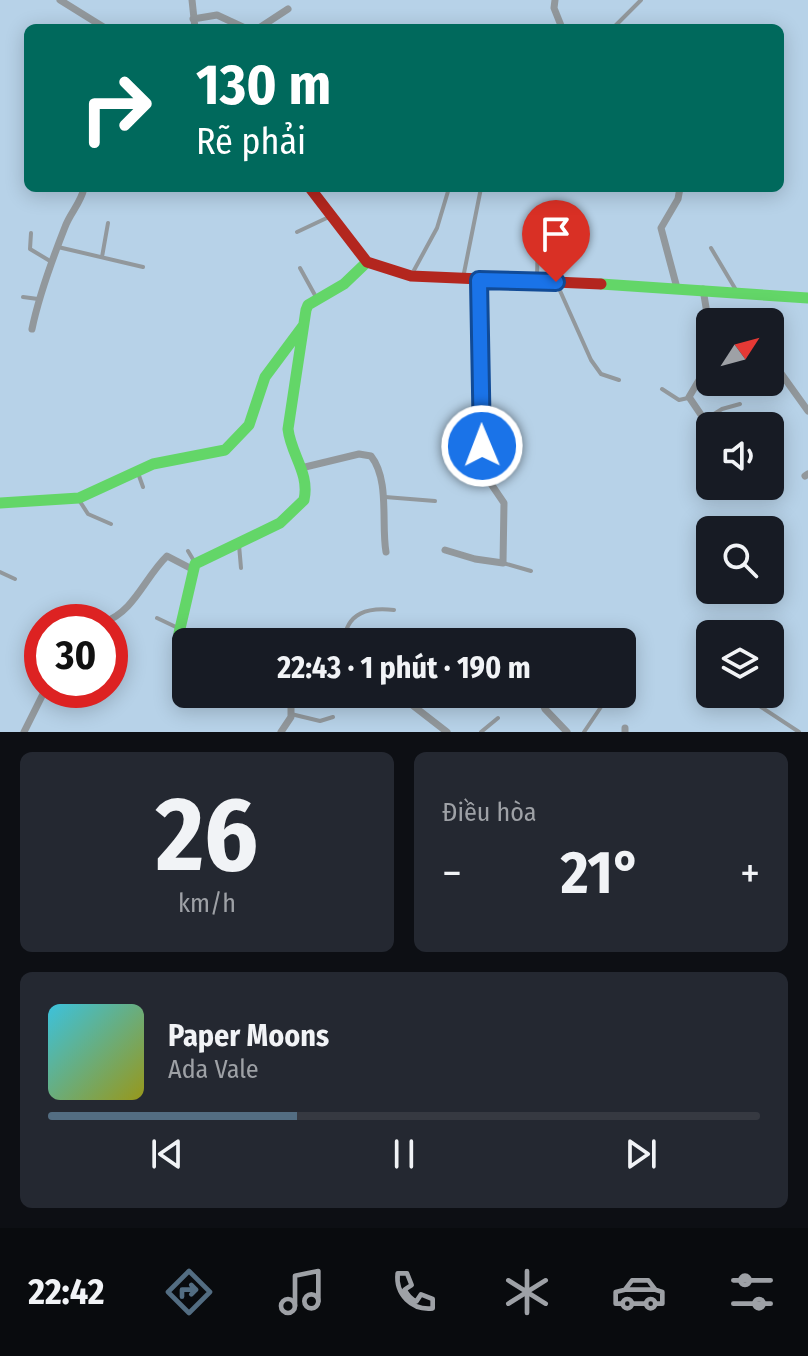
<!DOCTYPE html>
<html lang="vi">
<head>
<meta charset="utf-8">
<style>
	:root { --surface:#171b24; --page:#242831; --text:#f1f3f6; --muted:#9ea1a6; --line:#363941; --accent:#536d82 }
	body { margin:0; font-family:"Fira Sans Condensed",sans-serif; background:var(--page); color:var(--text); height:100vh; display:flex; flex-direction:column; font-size:30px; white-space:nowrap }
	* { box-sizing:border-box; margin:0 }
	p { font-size:26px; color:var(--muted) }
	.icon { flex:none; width:44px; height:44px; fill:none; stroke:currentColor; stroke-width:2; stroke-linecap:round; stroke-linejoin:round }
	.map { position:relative; height:732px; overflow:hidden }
	.side { display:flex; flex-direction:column; gap:20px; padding:20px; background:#0d0f14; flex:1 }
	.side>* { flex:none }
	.banner { position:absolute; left:24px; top:24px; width:760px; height:168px; border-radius:12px; box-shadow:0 4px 20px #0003; background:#00695c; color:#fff; overflow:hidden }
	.needle { width:52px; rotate:54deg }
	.buttons { position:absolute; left:696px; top:308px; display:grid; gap:16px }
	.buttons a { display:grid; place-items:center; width:88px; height:88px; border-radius:12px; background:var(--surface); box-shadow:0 4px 20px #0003; font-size:40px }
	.speed { position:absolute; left:24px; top:604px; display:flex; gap:16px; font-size:40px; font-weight:700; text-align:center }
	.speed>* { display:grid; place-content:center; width:104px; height:104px; border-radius:50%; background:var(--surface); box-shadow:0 4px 20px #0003; line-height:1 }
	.speed .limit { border:12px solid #d22; background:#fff; color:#111 }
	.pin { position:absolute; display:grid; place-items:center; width:68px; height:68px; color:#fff; margin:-82px -34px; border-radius:50% 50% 50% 0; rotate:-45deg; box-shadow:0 0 8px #0007 }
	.pin .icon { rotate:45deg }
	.me { position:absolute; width:88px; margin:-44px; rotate:359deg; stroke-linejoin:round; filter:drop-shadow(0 0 6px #0008) }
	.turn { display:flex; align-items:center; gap:28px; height:168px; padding:0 40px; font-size:36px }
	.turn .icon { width:104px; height:104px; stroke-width:2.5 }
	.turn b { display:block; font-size:56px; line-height:68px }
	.big { font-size:60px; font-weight:700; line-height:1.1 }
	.side .widget { flex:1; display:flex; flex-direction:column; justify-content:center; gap:12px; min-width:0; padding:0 28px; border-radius:12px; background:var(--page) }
	.side .dial { align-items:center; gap:0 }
	.dial b { font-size:104px; line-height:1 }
	.song { display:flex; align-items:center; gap:24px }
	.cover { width:96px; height:96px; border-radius:12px; background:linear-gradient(135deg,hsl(190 70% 55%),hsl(60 70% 35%)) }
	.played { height:8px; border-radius:4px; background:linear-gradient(90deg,var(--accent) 35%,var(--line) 35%) }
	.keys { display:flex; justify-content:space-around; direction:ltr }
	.heat { display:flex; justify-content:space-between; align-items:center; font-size:44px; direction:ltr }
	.side .tiles { flex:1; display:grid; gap:20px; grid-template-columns:1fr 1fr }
	.widget:last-child { grid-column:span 2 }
	.trip { position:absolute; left:172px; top:628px; width:464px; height:80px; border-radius:12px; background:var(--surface); box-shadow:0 4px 20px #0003; font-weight:700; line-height:80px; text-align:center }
	.tab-bar { display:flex; height:128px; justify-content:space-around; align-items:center; background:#090b0e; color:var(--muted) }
	.tab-bar .icon { width:56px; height:56px }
	.tab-bar .selected { color:var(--accent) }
	.tab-bar b { font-size:36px; color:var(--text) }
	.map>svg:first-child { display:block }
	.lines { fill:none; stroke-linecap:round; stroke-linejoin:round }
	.lane { stroke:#92989c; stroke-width:4 }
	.street { stroke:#92989c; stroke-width:7 }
	.fast { stroke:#63d668; stroke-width:11 }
	.jam { stroke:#b3261e; stroke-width:11 }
	.route-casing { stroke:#114b97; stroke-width:20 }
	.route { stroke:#1a73e8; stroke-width:14 }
</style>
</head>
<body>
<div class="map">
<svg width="808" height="732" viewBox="0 0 808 732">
	<rect width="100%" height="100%" fill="#b7d2e8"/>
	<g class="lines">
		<!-- lane -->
		<path class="lane" d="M613,28L641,0
			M297,232L331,216
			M31,233L30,249L50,261
			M58,247L143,267
			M711,248L736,290
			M102,257L108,223
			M300,268L316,297
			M412,274L437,228L449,188
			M463,278L481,188
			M537,278L538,236
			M557,284L591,360L601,374L619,380
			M23,297L38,299
			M771,383L776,368
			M662,389L679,400L688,398
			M706,419L722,409L740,404
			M484,448L497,467
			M138,473L143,487
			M385,497L435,501
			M79,500L88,514L111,524
			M239,545L241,568
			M188,551L194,561
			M503,563L531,571
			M0,572L15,579
			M157,618L178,628
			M344,642C346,612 369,607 394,610
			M622,656L626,655
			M752,701L799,732
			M189,706L196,694
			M291,714L320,721L333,717
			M481,732L498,718
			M584,732L605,701"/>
		<!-- street -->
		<path class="street" d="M60,0L105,28
			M192,0L195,28
			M555,0L554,8L562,28
			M193,19L217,15L245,28
			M259,28L288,9
			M677,288L661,228L678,199L680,188
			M703,289L710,332
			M32,329C39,295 52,260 65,227C70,213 81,203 84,188
			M710,346L705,370L689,397L710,428
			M770,358L808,411
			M301,468L359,454L371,456C390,480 381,524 386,552
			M805,476L808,474
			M445,550L475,559L503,563L504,503L485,475L483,467L479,280
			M104,622C134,612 145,577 167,556L192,569
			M236,694C259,704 283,706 306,694
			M398,694L447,732
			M409,694C425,703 437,712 450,694
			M538,694L545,709L567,732
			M24,732L45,690
			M281,732L291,717V700
			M625,732V728"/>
		<!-- fast -->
		<path class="fast" d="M601,284L808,298
			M0,503L79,498L153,464L225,450L249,425L265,377L303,326
			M186,658L179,633L195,564L280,523L304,500C310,473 291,455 288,429L306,310L308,305L344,284L367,262"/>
		<!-- jam -->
		<path class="jam" d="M310,188L367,262L411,276L601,284"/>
	</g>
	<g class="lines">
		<!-- route casing -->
		<g class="route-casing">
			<path id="route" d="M482,446L479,280L556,282"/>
		</g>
		<!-- route -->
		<use href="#route" class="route"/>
	</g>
</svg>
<div class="buttons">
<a><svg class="needle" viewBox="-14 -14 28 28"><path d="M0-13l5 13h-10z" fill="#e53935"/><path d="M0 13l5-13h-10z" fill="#9ea1a6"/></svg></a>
<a><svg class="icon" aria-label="sound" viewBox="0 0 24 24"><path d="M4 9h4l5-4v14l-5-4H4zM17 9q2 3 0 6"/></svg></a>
<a><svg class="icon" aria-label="search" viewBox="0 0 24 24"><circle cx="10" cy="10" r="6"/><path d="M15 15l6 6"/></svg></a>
<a><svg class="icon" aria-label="layers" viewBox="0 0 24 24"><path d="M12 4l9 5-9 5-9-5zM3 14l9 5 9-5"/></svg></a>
</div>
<div class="speed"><div class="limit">30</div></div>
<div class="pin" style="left:556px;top:282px;background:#d93025"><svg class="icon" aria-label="arrive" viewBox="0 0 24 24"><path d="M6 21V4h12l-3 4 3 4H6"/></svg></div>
<svg class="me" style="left:482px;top:446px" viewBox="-20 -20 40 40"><circle r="17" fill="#1a73e8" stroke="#fff" stroke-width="3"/><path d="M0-11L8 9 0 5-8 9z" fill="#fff"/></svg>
<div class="trip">22:43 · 1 phút · 190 m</div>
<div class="banner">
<div class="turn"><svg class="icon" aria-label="right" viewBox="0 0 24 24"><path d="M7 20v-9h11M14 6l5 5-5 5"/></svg><div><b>130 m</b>Rẽ phải</div></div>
</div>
</div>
<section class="side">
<div class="tiles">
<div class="widget dial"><b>26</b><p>km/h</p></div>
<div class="widget"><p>Điều hòa</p>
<div class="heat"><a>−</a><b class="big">21°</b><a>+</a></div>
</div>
<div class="widget">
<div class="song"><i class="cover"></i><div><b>Paper Moons</b><p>Ada Vale</p></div></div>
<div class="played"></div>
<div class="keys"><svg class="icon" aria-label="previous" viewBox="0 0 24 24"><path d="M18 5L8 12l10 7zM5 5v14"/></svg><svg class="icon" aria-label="pause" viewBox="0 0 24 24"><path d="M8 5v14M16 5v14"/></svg><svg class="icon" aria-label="next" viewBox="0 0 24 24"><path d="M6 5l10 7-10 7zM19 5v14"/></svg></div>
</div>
</div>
</section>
<nav class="tab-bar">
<b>22:42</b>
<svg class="icon selected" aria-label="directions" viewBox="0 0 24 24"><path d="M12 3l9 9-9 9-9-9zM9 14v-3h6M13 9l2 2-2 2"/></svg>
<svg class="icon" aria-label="music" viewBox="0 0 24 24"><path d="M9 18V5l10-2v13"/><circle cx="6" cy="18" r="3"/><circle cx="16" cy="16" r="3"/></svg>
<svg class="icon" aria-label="phone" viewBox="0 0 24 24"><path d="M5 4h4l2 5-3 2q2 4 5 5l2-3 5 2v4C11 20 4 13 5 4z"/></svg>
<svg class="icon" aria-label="climate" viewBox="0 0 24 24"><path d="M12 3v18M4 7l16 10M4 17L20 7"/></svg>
<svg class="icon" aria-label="car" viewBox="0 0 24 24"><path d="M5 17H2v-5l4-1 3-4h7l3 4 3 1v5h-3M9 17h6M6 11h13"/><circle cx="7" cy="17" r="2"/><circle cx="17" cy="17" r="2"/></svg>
<svg class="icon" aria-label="filters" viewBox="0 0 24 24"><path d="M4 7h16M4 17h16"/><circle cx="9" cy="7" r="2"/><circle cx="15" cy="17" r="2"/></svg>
</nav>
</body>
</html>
